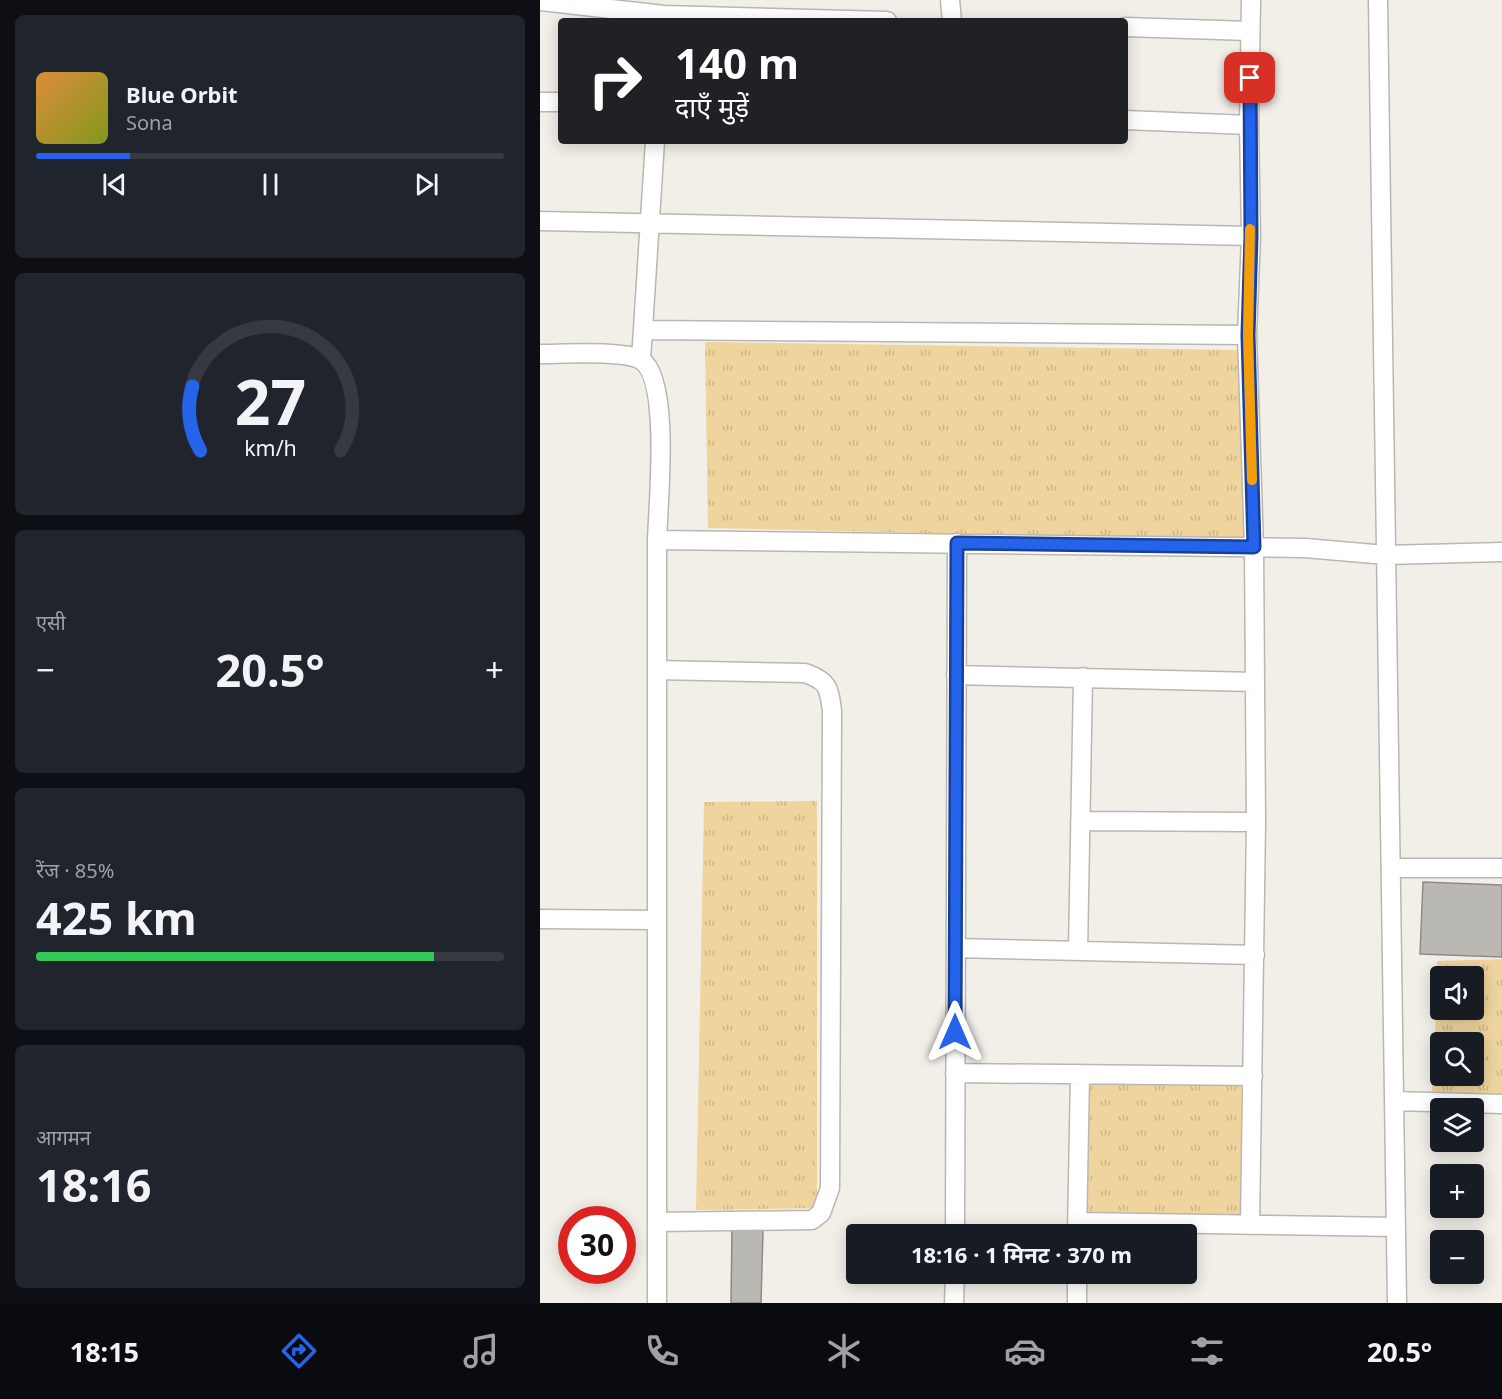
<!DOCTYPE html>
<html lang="hi">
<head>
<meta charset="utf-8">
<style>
	:root { --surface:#171b24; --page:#20242c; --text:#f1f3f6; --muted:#9ea1a6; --line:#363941; --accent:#2563eb }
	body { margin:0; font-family:"Noto Sans","Noto Sans Devanagari",sans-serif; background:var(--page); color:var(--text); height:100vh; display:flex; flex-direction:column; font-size:22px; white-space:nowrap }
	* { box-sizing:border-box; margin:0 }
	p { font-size:20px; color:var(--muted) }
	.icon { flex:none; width:33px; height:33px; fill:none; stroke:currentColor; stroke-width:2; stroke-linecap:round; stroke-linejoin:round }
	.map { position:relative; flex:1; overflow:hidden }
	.drawer { display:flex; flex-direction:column; gap:15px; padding:15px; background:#0d0f14; width:540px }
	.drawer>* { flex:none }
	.banner { position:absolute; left:18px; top:18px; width:570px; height:126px; border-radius:6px; box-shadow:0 3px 15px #0003; background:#202124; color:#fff; overflow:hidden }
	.controls { position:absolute; left:890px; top:966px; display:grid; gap:12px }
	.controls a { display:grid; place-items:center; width:54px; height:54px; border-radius:6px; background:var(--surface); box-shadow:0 3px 15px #0003; font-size:30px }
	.speed { position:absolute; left:18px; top:1206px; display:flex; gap:12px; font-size:30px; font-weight:700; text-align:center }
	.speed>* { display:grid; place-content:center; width:78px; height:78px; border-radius:50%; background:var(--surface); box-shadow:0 3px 15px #0003; line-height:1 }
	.speed .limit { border:9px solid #d22; background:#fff; color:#111 }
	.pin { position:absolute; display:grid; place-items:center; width:51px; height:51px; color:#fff; margin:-26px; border-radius:12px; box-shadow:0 3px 9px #0006 }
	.me { position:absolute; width:66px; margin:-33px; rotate:0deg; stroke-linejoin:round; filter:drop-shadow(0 0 4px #0008) }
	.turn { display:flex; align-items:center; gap:21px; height:126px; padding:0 18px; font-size:27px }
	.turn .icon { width:78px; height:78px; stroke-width:2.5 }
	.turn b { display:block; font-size:42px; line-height:51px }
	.big { font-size:45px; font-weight:700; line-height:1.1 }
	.drawer .tile { flex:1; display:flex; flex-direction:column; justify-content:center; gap:9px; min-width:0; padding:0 21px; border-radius:9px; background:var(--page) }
	.drawer .dial { align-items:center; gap:0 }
	.dial svg { height:156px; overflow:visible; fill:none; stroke:var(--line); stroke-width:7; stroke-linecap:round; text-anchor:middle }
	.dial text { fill:var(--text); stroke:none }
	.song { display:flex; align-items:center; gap:18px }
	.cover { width:72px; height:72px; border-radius:9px; background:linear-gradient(135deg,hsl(30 70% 55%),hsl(70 70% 35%)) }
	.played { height:6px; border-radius:3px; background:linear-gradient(90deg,var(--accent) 20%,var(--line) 20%) }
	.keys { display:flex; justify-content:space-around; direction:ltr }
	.heat { display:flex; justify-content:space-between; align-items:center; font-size:33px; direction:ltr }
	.charge { height:9px; border-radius:4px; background:linear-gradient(90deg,#34c759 85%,var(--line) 0) }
	.trip { position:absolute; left:306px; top:1224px; width:351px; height:60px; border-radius:6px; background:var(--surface); box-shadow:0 3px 15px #0003; font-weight:700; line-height:60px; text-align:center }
	.tabs { display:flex; height:96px; justify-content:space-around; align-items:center; background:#090b0e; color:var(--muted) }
	.tabs .icon { width:42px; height:42px }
	.tabs .current { color:var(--accent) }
	.tabs b { font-size:27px; color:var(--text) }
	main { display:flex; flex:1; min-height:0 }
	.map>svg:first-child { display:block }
	.park { fill:url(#park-tufts); fill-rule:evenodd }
	.building { fill:#bab8b2; stroke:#8e8b86; stroke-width:1.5 }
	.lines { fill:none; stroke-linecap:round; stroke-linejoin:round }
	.minor-casing { stroke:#bab7b1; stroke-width:21 }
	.minor { stroke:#fff; stroke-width:18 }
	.route-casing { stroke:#184099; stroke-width:15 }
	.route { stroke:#2563eb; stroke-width:10 }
	.slow { stroke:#f59e0b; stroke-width:10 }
</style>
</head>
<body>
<main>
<section class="drawer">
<div class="tile">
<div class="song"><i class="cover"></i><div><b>Blue Orbit</b><p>Sona</p></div></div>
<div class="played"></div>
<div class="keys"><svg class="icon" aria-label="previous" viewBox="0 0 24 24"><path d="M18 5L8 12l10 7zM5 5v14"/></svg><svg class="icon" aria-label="pause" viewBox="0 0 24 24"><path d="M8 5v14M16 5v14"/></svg><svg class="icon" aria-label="next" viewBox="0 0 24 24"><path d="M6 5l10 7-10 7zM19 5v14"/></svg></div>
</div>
<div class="tile dial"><svg viewBox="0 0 100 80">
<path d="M14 69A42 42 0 1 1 86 69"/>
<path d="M14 69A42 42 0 0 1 10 36" stroke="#2563eb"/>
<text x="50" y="56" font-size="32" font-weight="700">27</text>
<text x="50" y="72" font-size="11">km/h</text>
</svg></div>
<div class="tile"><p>एसी</p>
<div class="heat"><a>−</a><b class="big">20.5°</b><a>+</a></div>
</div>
<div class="tile"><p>रेंज · 85%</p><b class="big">425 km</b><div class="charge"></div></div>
<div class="tile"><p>आगमन</p><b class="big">18:16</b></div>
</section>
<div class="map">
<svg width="962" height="1303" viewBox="0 0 962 1303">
	<defs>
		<pattern id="park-tufts" width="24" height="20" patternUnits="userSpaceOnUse" patternTransform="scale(1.5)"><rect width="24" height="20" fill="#efd49e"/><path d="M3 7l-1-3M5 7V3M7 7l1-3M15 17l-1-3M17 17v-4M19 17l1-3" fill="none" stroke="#ccb587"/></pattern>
	</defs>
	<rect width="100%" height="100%" fill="#f2efe9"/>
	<!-- park -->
	<path class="park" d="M165,342L699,350L707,540L168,528Z
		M277,801V1208L156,1210L164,802Z
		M962,959V1100L891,1099L893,1076H933V1073L939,1072L941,1043L895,1039L897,961ZM900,976H933V1010H900Z
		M546,1081L701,1084L702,1214H548Z"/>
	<!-- building -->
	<path class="building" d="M883,882L962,885V957L880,954Z
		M894,1045H900V1070H895Z
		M192,1229L223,1230L221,1303H191Z"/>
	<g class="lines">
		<!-- minor casing -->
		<g class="minor-casing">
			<path id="minor" d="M410,0L412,21
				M838,0L857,1303
				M0,1L124,15L347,21
				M585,27L710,31
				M0,102H21
				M585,120L709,125
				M0,221L711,236
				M103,330L707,335
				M0,354C22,354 84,350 101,360C131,378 118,506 117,540V1303
				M101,360L115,141
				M117,540L765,548L846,555L962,552
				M117,670L265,673C288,681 289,687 292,711L290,1188L281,1213L272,1220L117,1222
				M416,675L715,682
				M540,821L716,822
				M851,868H962
				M0,919L117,920
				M416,948L715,955
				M538,951L543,677
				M415,1073L713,1076
				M854,1101L962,1104
				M538,1222L856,1227
				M710,1225L716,822L714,547L707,335L711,236L709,125L711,0
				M415,1234L417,543
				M537,1234L540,1074
				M414,1303L415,1274
				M537,1303V1274"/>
		</g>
		<!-- minor -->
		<use href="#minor" class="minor"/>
	</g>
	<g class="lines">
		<!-- route casing -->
		<g class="route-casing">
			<path id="route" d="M415,1032L417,543L714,547L708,335L711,236L710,78"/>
		</g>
		<!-- route -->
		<use href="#route" class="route"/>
		<!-- slow -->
		<path class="slow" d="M710,229L708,335L712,480"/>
	</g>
</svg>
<div class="controls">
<a><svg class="icon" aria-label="sound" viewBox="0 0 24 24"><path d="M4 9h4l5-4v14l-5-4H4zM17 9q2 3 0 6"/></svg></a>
<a><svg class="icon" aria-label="search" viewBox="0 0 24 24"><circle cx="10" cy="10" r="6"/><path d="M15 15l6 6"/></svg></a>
<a><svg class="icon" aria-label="layers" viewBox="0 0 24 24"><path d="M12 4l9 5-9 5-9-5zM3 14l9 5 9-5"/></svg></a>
<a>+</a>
<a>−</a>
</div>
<div class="speed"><div class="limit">30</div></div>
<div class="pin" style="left:710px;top:78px;background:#d93025"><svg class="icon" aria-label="arrive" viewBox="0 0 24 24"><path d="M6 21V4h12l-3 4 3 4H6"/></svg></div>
<svg class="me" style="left:415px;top:1032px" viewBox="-20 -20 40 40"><path d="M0-17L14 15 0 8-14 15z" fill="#2563eb" stroke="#fff" stroke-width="4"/></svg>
<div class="trip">18:16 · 1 मिनट · 370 m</div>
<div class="banner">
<div class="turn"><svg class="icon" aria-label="right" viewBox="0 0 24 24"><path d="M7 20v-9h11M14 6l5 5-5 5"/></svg><div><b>140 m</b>दाएँ मुड़ें</div></div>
</div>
</div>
</main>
<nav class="tabs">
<b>18:15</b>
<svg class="icon current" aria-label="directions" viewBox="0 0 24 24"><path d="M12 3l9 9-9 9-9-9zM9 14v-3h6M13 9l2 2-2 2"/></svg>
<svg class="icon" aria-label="music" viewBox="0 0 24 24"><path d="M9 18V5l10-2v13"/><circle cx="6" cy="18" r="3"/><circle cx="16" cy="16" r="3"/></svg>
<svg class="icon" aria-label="phone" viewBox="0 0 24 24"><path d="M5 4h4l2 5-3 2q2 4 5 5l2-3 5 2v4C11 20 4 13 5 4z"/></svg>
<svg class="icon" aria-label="climate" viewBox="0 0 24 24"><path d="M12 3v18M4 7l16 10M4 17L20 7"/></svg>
<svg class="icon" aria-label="car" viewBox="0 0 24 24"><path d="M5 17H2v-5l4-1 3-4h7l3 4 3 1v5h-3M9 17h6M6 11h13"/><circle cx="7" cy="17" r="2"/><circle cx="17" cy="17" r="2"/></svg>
<svg class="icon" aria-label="filters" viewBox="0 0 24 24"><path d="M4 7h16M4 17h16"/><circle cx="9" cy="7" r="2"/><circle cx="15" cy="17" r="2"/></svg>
<b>20.5°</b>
</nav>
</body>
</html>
